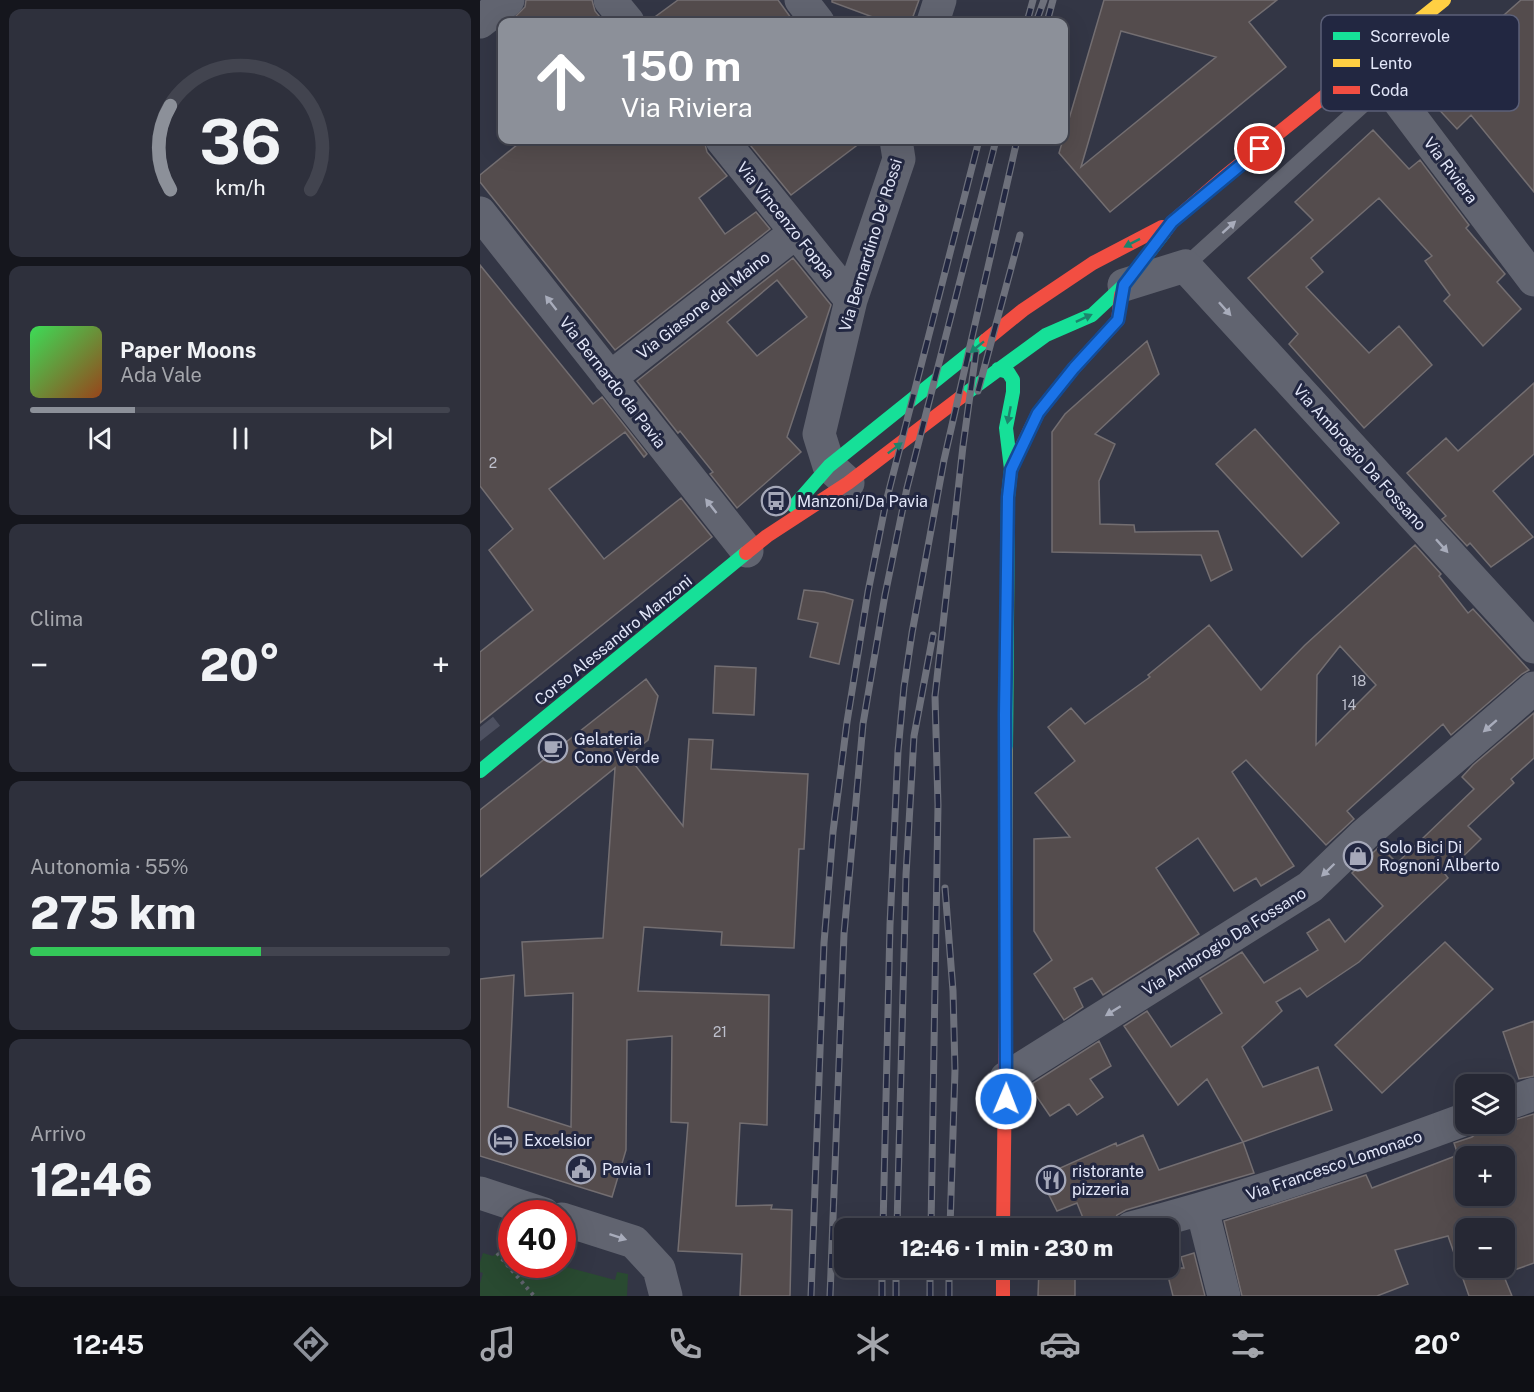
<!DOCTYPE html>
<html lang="it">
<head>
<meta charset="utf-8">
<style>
	:root { --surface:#262834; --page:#2e303c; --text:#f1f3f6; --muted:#a4a6ac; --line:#42444f; --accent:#8c9099 }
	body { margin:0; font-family:"Public Sans",sans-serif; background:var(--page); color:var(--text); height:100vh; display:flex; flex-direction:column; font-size:22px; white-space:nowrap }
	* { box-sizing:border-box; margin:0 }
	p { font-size:20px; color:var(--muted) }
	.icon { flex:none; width:33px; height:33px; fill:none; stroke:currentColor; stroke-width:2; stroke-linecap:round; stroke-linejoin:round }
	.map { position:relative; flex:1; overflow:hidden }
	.sheet { display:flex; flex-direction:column; gap:9px; padding:9px; background:#15161d; width:480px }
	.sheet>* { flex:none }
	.hud { position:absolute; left:18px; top:18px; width:570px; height:126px; border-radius:12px; box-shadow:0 6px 24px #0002,0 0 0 2px var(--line); background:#8c9099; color:#fff; overflow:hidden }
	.buttons { position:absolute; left:975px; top:1074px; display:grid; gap:12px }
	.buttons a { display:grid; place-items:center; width:60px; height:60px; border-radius:12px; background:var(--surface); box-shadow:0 6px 24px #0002,0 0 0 2px var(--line); font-size:30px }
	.speed { position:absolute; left:18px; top:1200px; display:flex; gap:12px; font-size:30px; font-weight:700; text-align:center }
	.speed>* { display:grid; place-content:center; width:78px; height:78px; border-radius:50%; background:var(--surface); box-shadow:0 6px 24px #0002,0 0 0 2px var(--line); line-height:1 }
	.speed .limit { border:9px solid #d22; background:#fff; color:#111 }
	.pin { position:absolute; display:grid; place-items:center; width:51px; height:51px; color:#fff; margin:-26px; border:3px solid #fff; border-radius:50%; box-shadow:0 2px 6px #0007 }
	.me { position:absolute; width:66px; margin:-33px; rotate:1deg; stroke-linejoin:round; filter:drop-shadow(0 0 4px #0008) }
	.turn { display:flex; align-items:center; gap:21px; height:126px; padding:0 24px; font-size:27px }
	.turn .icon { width:78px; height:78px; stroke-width:2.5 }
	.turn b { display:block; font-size:42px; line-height:51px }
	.big { font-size:45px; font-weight:800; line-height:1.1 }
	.sheet .card { flex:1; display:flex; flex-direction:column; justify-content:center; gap:9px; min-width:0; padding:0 21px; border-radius:12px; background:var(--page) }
	.sheet .dial { align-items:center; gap:0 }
	.dial svg { height:156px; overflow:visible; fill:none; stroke:var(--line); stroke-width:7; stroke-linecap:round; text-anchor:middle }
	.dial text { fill:var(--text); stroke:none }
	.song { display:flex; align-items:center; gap:18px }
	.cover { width:72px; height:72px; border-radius:9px; background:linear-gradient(135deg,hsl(130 70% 55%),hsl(20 70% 35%)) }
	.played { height:6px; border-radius:3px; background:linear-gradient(90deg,var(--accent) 25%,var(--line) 25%) }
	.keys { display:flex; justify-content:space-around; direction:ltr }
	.heat { display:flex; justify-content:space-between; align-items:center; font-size:33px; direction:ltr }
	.charge { height:9px; border-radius:4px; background:linear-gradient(90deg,#34c759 55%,var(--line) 0) }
	.trip { position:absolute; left:354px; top:1218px; width:345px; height:60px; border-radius:12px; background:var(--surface); box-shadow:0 6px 24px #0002,0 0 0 2px var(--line); font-weight:800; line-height:60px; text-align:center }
	.dock { display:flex; height:96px; justify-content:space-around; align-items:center; background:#0f1015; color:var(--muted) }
	.dock .icon { width:42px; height:42px }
	.dock .on { color:var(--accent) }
	.dock b { font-size:27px; color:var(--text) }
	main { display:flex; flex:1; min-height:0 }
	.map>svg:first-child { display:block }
	.green { fill:#294a31 }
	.building { fill:#544c4d; stroke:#736e71; stroke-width:1.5; fill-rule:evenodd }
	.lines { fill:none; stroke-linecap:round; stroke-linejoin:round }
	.street-tunnel { stroke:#4d5060; stroke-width:33; stroke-dasharray:33 16; stroke-linecap:butt }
	.path { stroke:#636570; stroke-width:4; stroke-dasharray:3 4.5; stroke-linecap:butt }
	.lane { stroke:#616470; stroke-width:16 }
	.street { stroke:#616470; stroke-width:33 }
	.fast { stroke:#16e098; stroke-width:14 }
	.slow { stroke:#ffcf43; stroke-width:14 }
	.jam { stroke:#f24e42; stroke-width:14 }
	.rail-casing { stroke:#6e717c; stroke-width:7 }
	.rail { stroke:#222741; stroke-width:4.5; stroke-dasharray:14; stroke-linecap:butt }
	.oneway { fill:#a8acbb }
	.oneway2 { fill:#1c846c }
	.route-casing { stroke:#114b97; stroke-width:15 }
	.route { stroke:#1a73e8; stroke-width:10 }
	.labels { text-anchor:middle; stroke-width:6; stroke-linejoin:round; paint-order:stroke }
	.number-label { font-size:14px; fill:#bec0cd }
	.street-label { font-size:16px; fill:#e2e6f8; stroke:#222741 }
	.poi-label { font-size:16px; fill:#e2e6f8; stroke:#222741; text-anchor:start }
	.key { fill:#222741; stroke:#5c6078; stroke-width:1.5 }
	.key-label { font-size:16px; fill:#e2e6f8 }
</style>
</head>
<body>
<main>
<section class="sheet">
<div class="card dial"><svg viewBox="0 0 100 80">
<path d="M14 69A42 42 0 1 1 86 69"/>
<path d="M14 69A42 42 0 0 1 14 26" stroke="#8c9099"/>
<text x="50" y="56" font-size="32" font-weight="700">36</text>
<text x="50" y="72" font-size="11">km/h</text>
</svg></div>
<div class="card">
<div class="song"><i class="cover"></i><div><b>Paper Moons</b><p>Ada Vale</p></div></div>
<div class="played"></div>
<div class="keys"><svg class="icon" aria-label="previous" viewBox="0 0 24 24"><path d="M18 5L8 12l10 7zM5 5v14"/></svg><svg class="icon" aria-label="pause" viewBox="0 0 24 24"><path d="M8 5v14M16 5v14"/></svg><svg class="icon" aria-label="next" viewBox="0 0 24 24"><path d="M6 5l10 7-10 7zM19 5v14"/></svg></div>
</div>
<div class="card"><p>Clima</p>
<div class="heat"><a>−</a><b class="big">20°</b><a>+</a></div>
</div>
<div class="card"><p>Autonomia · 55%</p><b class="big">275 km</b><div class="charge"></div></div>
<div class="card"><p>Arrivo</p><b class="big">12:46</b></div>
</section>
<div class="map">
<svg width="1054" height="1296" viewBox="0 0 1054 1296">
	<rect width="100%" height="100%" fill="#333645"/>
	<!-- green -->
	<path class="green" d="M23,1240L31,1243L32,1264L79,1265L135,1280L137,1272L148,1274L147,1296H0V1283L3,1273L0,1272V1262L3,1253L13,1256L21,1249Z"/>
	<!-- building -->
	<path class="building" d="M46,0H112L115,11L124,22H30L45,7Z
		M198,0H298L314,22H168Z
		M352,0H439L431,22H406L352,2Z
		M624,0H797L769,22L806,67L630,212L579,153ZM641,31L736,57L601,167Z
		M1041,0H1054V192L991,115L977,129L940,89Z
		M893,130L929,169L940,160L989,225L986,228L1025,274L1017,282L1041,309L1003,346L964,301L970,295L945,261L952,256L899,198L831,258L843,272L826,287L889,353L919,326L952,365L884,428L809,344L818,334L768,278L833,220L815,202Z
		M43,140H224L227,152L247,176L219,198L245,234L276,212L290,229L135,350L0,182V175Z
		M266,140H384L311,195Z
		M313,258L351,305L307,437L321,452L257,508L230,474L233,472L200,431L198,433L157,381ZM297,280L327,317L277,356L247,322Z
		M0,265L113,404L122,397L167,454L164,457L145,432L69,489L124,559L201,498L232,537L0,723V652L53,610L9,550L33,529L0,486Z
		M667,341L679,374L615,434L635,444L619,481L620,524L654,525L655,532L738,531L752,570L731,581L721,555L572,552V432L585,414Z
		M1054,383V454L1013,491L1053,537L1011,567L990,543L987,546L962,519L966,516L927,473L966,438L978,451Z
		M775,429L859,523L822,557L736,464Z
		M935,545L961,574L959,576L988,613L993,609L1049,670L1042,674L971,735L963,724L867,811L874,819L846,845L766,760L752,772L814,866L781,886L776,878L754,891L718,838L676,868L719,934L623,995L612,978L594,988L603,1007L584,1020L554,974L572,960L554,931V839L590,837L555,793L595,761L568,727L591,708L605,724L670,677L668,675L729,625L781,690L825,645ZM860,646L896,685L836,745L837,675Z
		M324,590L344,592L373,600L359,664L330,657L338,623L318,619Z
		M235,666L276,668L274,715L233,713Z
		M166,679L178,696L168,740L148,756L203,826L209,739L233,740L231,769L328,774L324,849H319L314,948L241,945L242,932L164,927L158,991L289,995L287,1125L260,1123L256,1206L292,1205L291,1209L312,1210L310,1296H260L262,1254L198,1251L208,1123L191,1122L192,1036L147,1040L146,1150L132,1197L0,1156V979L34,975L28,1107L91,1127L93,993L45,996L42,942L123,938L135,768L0,877V810Z
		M1054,713V758L1031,779L1034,783L988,826L1001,839L965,874L968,878L879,962L827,997L820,988L796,1002L802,1011L762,1047L783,1087L838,1067L852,1110L763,1142L727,1079L698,1105L644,1026L667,1011L691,1047L742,1013L720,978L762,952L784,983L838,950L827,933L849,919L865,942L903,906L872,873L900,846L917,863L994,789L982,777L993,765Z
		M965,942L1013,989L902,1093L855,1045Z
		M1054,1021V1076L1039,1079L1023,1032Z
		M619,1041L631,1066L610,1079L623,1097L597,1115L589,1104L570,1116L553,1091V1083Z
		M1054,1114V1263L1023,1274L1032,1296H989L968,1236L915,1250L928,1284L897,1296H762L744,1221L886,1175L892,1188L978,1155L974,1143L992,1137L1001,1130ZM986,1156H1024V1196H986ZM986,1228H1024V1268H986Z
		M663,1135L679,1170L763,1142L774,1173L646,1210L637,1215L633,1223V1228H607L597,1203L577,1211L560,1177L636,1143L637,1146Z
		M714,1253L725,1296H693L686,1268H704L701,1257Z
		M559,1268H595V1296H558Z"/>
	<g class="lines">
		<!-- street-tunnel -->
		<path class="street-tunnel" d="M0,727L7,736"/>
		<!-- path -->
		<path class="path" d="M17,1253L54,1296"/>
		<!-- lane -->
		<path class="lane" d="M705,266L906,84"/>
		<!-- street -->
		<path class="street" d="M130,0L148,22
			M321,0L338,22
			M0,22L28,0
			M453,22L460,0
			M886,63L906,84L1054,280
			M242,140L371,300
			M0,213L267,551
			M644,285L705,266L1054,647
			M130,378L316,232
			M368,483L349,466L339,434L371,300L419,159L416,140
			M526,1078L830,887L884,835L1054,688
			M1024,1105L1054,1094
			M0,1193L64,1214
			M722,1209L744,1296
			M82,1219L154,1242L179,1269L186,1296
			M651,1228C764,1199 875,1160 986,1119"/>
		<!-- fast -->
		<path class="fast" d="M518,369L528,372L533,380V392L526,428L531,469L528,497L526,750
			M481,397L566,335L612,315L644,285L684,233
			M314,506L349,466L506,340
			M0,771L266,553"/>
		<!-- slow -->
		<path class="slow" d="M872,74L964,0
			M526,1002V750"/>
		<!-- jam -->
		<path class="jam" d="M684,233L692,222L744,177L872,74
			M506,340L543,310L613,263L682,227
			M531,469L558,413L594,368L638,320L641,295
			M266,553L287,536L368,483L481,397
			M523,1228L526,1002
			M523,1268V1296"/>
		<!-- rail casing -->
		<g class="rail-casing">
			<path id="rail" d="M547,22L553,0
				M556,22L564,0
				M567,22L573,0
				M498,391L540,235
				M465,888L473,991L475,1070L470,1228
				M403,1228L410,925L418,751L424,687L432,633L464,460L537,140
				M417,1228L426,875L434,736L453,635
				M451,1228L458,805L455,696L483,446L496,352
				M331,1296L344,943L353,832L367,722L388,592L406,502L499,140
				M350,1296L364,934L383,724L405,595L427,488L516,140
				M402,1296V1268
				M416,1296V1268
				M450,1296V1268
				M469,1296V1268"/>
		</g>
		<!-- rail -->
		<use href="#rail" class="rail"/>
	</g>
	<!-- one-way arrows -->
	<defs><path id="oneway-solid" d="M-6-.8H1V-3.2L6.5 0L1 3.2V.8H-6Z" transform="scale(1.5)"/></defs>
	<g class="oneway">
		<use href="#oneway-solid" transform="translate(749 227) rotate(-42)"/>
		<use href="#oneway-solid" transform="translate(71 303) rotate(-128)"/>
		<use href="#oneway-solid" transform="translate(745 309) rotate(48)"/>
		<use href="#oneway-solid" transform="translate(231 506) rotate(-128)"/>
		<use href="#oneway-solid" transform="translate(962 546) rotate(48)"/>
		<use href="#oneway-solid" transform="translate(1010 726) rotate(139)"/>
		<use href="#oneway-solid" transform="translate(848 870) rotate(136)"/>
		<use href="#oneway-solid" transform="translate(633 1011) rotate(148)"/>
		<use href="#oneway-solid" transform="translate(138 1237) rotate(18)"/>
	</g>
	<g class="oneway2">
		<use href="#oneway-solid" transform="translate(652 243) rotate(153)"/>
		<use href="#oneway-solid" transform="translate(604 318) rotate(-25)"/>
		<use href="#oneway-solid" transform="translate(497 347) rotate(141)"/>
		<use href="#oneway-solid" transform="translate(529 415) rotate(101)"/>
		<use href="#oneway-solid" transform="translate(415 448) rotate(-37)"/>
	</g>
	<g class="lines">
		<!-- route casing -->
		<g class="route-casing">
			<path id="route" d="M526,1099L525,714L528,497L531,470L558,413L594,368L638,320L644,285L692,222L780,149"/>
		</g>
		<!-- route -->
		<use href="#route" class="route"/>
	</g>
	<!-- icons -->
	<defs>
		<g id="bus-ring" transform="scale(1.5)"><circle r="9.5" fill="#222741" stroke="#a5a8b9" stroke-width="1.5"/><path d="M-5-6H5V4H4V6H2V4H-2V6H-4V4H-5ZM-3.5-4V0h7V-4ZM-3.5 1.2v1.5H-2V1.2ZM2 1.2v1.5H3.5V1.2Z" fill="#a5a8b9"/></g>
		<g id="cafe-ring" transform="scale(1.5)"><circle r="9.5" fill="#222741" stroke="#a5a8b9" stroke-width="1.5"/><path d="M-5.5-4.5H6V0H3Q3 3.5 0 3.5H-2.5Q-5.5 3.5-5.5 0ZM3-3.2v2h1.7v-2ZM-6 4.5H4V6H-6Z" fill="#a5a8b9"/></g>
		<g id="shop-ring" transform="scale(1.5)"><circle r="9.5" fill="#222741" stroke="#a5a8b9" stroke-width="1.5"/><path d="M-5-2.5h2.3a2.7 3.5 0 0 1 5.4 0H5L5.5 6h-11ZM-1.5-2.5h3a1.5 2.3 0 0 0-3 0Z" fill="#a5a8b9"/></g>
		<g id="hotel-ring" transform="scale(1.5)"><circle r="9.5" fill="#222741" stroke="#a5a8b9" stroke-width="1.5"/><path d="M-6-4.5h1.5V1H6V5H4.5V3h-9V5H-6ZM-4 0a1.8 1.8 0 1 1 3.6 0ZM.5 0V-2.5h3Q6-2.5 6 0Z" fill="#a5a8b9"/></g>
		<g id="civic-ring" transform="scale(1.5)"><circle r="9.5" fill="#222741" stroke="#a5a8b9" stroke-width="1.5"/><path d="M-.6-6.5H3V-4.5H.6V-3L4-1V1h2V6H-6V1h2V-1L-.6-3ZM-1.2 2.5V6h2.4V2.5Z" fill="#a5a8b9"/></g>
		<g id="restaurant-ring" transform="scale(1.5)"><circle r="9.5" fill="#222741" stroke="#a5a8b9" stroke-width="1.5"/><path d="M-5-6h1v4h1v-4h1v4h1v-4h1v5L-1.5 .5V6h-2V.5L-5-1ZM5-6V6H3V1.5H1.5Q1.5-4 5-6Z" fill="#a5a8b9"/></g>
	</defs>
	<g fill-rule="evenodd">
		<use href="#bus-ring" x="296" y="501"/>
		<use href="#cafe-ring" x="73" y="748"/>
		<use href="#shop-ring" x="878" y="856"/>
		<use href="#hotel-ring" x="23" y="1140"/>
		<use href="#civic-ring" x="101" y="1169"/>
		<use href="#restaurant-ring" x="571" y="1180"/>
	</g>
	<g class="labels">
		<!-- number labels -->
		<g class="number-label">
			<text x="13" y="468">2</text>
			<text x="879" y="686">18</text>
			<text x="869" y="710">14</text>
			<text x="240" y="1037">21</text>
		</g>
		<!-- street labels -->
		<g class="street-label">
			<text transform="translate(971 170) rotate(53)" y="6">Via Riviera</text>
			<text transform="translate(306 220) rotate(51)" y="6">Via Vincenzo Foppa</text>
			<text transform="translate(390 245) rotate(-73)" y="6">Via Bernardino De' Rossi</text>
			<text transform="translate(223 305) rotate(-38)" y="6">Via Giasone del Maino</text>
			<text transform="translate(133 382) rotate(52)" y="6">Via Bernardo da Pavia</text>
			<text transform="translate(880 457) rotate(48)" y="6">Via Ambrogio Da Fossano</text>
			<text transform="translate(133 640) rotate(-39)" y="6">Corso Alessandro Manzoni</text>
			<text transform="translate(744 941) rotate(-32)" y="6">Via Ambrogio Da Fossano</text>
			<text transform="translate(854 1165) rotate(-19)" y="6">Via Francesco Lomonaco</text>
		</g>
		<!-- poi labels -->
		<g class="poi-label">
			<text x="317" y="507">Manzoni/Da Pavia</text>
			<text x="94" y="745">Gelateria<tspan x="94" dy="18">Cono Verde</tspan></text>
			<text x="899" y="853">Solo Bici Di<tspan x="899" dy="18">Rognoni Alberto</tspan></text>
			<text x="44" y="1146">Excelsior</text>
			<text x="122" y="1175">Pavia 1</text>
			<text x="592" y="1177">ristorante<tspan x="592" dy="18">pizzeria</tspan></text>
		</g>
	</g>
	<!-- legend -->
	<rect x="841" y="15" width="198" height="96" rx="9" class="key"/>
	<rect x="853" y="32" width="27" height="8" fill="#16e098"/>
	<rect x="853" y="59" width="27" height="8" fill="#ffcf43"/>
	<rect x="853" y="86" width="27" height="8" fill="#f24e42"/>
	<g class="key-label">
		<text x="890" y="42">Scorrevole</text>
		<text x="890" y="69">Lento</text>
		<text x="890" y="96">Coda</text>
	</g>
</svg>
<div class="buttons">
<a><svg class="icon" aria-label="layers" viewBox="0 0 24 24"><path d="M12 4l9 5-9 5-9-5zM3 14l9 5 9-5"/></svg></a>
<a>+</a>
<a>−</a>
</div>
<div class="speed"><div class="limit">40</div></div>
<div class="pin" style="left:780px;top:149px;background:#d93025"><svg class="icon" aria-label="arrive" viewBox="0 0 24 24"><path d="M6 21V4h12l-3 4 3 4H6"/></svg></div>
<svg class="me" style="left:526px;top:1099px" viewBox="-20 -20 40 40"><circle r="17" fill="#1a73e8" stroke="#fff" stroke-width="3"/><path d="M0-11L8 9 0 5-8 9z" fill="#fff"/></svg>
<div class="trip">12:46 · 1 min · 230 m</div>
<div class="hud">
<div class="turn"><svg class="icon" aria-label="ahead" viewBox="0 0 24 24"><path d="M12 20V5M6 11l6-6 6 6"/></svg><div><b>150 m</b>Via Riviera</div></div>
</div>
</div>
</main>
<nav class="dock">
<b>12:45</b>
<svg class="icon on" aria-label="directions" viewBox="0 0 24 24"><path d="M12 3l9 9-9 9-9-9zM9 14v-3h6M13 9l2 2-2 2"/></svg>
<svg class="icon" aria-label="music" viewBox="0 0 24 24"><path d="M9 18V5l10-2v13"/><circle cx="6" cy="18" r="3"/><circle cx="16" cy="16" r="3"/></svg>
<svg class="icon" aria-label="phone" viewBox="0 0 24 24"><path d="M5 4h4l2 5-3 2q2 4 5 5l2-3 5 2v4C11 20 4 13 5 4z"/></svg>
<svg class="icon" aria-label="climate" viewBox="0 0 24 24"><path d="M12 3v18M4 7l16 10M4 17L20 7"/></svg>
<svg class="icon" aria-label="car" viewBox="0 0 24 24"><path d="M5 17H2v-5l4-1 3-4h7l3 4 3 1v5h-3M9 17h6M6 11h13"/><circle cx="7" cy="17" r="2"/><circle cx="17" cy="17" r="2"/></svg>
<svg class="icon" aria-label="filters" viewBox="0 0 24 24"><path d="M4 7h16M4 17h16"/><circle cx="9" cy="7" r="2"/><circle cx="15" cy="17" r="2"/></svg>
<b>20°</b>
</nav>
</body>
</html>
